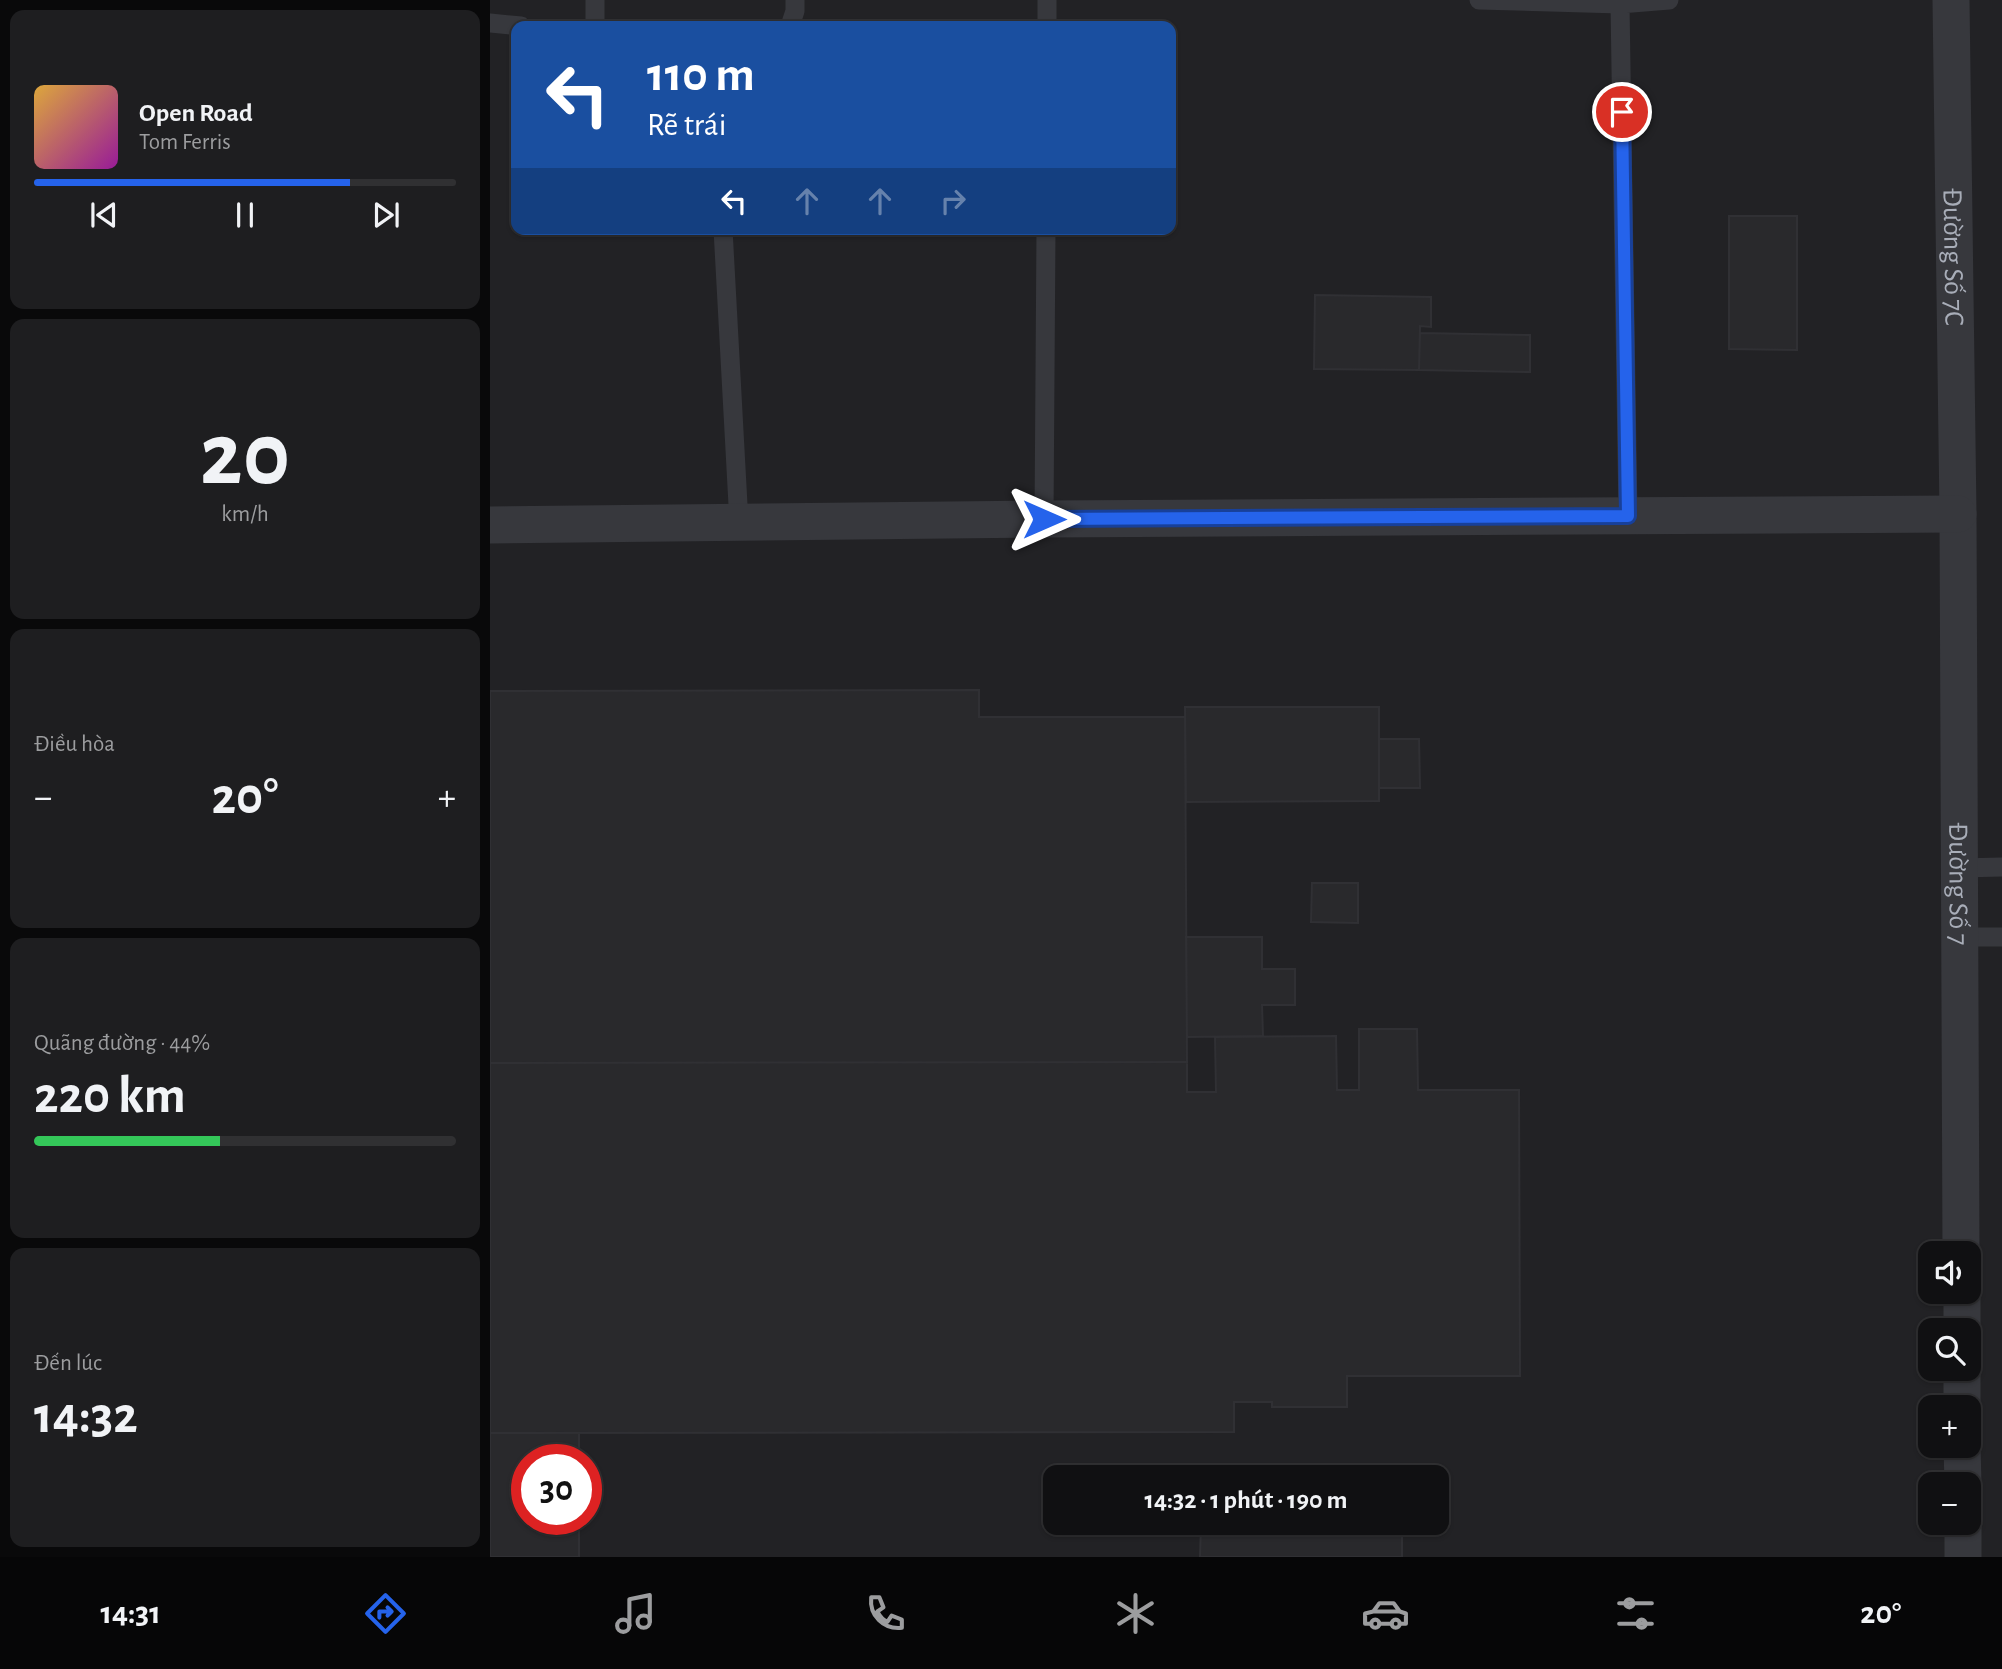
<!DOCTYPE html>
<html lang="vi">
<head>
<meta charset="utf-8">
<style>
	:root { --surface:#101012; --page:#1e1e20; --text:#f1f3f6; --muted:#9c9d9f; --line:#303032; --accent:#2563eb }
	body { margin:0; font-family:"Alegreya Sans",sans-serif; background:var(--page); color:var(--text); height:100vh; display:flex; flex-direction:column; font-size:26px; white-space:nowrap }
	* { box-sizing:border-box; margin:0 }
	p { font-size:23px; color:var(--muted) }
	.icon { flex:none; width:38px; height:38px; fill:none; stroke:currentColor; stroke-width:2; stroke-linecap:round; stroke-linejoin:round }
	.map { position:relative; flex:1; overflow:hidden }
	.details { display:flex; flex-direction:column; gap:10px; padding:10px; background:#09090a; width:490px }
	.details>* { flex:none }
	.banner { position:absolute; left:21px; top:21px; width:665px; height:214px; border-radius:14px; box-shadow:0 2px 5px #0004,0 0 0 2px var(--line); background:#1a4fa0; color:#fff; overflow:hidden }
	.buttons { position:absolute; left:1428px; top:1241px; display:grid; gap:14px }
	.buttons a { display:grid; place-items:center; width:63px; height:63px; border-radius:14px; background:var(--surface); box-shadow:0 2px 5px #0004,0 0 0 2px var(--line); font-size:35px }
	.speed { position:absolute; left:21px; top:1444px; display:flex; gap:14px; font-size:35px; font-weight:700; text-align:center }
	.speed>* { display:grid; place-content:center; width:91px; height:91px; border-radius:50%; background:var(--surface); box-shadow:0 2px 5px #0004,0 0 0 2px var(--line); line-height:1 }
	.speed .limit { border:10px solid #d22; background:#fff; color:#111 }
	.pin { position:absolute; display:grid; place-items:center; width:60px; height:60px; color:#fff; margin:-30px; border:4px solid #fff; border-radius:50%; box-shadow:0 2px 7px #0007 }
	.me { position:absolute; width:77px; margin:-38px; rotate:90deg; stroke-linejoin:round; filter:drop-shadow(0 0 5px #0008) }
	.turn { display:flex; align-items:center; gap:24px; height:147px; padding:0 21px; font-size:32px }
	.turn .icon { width:91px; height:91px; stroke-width:2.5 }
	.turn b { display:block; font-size:49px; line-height:60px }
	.lanes { display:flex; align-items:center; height:66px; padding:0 21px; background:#0003; justify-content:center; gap:35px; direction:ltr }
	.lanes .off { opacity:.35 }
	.big { font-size:52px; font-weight:700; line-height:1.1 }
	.details .tile { flex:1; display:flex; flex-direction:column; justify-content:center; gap:10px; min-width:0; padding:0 24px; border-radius:14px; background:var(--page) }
	.details .dial { align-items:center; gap:0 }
	.dial b { font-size:91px; line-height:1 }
	.song { display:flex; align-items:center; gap:21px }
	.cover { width:84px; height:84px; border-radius:10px; background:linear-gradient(135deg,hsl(40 70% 55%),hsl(300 70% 35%)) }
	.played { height:7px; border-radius:4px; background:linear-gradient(90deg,var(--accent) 75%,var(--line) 75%) }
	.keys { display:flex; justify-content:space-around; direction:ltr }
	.heat { display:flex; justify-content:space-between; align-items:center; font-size:38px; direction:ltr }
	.charge { height:10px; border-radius:5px; background:linear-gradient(90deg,#34c759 44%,var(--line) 0) }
	.trip { position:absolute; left:553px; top:1465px; width:406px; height:70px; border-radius:14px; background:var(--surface); box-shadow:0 2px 5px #0004,0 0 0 2px var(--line); font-weight:700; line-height:70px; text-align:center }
	.tab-bar { display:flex; height:112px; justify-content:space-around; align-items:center; background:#060607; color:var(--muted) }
	.tab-bar .icon { width:49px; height:49px }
	.tab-bar .active { color:var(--accent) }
	.tab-bar b { font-size:32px; color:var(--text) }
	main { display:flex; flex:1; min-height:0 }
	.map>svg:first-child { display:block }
	.built { fill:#222225; fill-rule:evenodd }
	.building { fill:#29292c; stroke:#303034; stroke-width:2 }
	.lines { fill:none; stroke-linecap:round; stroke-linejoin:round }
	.service { stroke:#37383d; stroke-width:19 }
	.minor { stroke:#37383d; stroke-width:37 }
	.route-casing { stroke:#184099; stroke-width:18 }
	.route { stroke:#2563eb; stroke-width:12 }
	.labels { text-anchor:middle; stroke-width:7; stroke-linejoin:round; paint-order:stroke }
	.street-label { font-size:28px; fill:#a8adb8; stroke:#111113 }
</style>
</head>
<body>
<main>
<section class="details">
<div class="tile">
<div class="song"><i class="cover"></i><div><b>Open Road</b><p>Tom Ferris</p></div></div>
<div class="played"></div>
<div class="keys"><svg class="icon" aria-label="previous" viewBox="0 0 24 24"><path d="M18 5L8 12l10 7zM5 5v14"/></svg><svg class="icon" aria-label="pause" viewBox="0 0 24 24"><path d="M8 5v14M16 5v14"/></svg><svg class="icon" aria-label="next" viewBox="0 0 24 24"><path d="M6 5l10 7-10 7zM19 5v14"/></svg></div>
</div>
<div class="tile dial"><b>20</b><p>km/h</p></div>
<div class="tile"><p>Điều hòa</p>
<div class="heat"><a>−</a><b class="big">20°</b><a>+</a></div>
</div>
<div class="tile"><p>Quãng đường · 44%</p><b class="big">220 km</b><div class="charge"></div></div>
<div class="tile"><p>Đến lúc</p><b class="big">14:32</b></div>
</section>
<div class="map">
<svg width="1512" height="1557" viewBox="0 0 1512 1557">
	<rect width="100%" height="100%" fill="#161618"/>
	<!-- built -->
	<path class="built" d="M0,0H1512V1557H0ZM26,26H681V229H26ZM1440,1253H1479V1292H1440ZM1440,1330H1479V1368H1440ZM1440,1407H1479V1446H1440ZM37,1460H96V1519H37ZM565,1477H947V1522H565ZM1440,1484H1479V1522H1440Z"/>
	<!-- building -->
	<path class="building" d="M1239,216H1307V350L1239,349Z
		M825,295L941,297V327L930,326L929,370L824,369Z
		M930,333L1040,335V372L929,370Z
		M489,690V717H695L697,1062L0,1063V691Z
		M695,707H889V801L696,802Z
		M889,739H929L930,788H889Z
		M822,883H868V923L821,922Z
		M696,937H772V969H805V1005H772L773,1036L697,1037Z
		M869,1029H927L928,1090H1029L1030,1376H857V1407H782V1402H744V1432L0,1433V1063L697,1062V1092H726L725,1037L846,1036L847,1090H869Z
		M0,1433H89V1460H37V1519H89V1557H0Z
		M711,1525L912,1526V1557H710Z"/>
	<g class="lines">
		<!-- service -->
		<path class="service" d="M989,0L1130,4L1179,0
			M1130,4L1138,516
			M0,23L31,26
			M105,26V0
			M300,26L305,11V0
			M557,26V0
			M233,229L249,523
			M554,519L556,229
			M1470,868L1512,867
			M1470,937H1512"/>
		<!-- minor -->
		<g class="minor">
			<path id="s1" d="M1461,0L1468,514L1471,1253"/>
			<path d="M0,525L554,519L1468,514"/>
			<path d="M1472,1292V1330"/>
			<path d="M1472,1368V1407"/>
			<path d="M1472,1446L1473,1484"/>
			<path d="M1473,1522V1557"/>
		</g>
	</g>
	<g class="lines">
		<!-- route casing -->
		<g class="route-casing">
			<path id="route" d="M554,519L1138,516L1132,112"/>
		</g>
		<!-- route -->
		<use href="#route" class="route"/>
	</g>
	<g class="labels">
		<!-- street labels -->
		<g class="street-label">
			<text dy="10" stroke="none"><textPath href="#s1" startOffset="257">Đường Số 7C</textPath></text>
			<text dy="10" stroke="none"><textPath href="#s1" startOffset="884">Đường Số 7</textPath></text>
		</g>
	</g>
</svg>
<div class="buttons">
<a><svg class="icon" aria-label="sound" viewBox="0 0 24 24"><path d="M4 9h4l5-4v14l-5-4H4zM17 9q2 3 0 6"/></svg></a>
<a><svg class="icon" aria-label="search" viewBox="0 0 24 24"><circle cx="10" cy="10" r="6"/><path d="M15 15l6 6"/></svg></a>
<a>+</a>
<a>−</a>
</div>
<div class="speed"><div class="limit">30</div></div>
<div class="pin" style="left:1132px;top:112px;background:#d93025"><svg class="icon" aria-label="arrive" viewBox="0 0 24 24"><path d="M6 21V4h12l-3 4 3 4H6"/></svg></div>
<svg class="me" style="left:554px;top:519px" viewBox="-20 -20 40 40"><path d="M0-17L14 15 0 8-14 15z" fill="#2563eb" stroke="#fff" stroke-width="4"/></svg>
<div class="trip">14:32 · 1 phút · 190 m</div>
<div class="banner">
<div class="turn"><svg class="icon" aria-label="left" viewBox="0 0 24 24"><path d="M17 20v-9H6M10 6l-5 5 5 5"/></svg><div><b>110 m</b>Rẽ trái</div></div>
<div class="lanes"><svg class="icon" aria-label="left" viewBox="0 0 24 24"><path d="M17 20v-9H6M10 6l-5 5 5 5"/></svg><svg class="icon off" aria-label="ahead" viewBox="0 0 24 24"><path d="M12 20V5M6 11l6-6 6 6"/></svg><svg class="icon off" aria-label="ahead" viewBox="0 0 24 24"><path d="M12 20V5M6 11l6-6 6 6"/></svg><svg class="icon off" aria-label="right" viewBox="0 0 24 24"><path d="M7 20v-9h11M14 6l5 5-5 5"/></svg></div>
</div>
</div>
</main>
<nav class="tab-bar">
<b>14:31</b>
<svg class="icon active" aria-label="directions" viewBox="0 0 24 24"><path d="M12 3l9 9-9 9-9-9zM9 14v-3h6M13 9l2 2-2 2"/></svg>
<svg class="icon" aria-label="music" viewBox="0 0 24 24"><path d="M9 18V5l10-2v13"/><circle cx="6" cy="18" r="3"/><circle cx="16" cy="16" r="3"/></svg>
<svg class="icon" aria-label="phone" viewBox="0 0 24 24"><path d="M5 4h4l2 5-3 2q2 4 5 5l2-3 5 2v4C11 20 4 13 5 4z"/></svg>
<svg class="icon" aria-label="climate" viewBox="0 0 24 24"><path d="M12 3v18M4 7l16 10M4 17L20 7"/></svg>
<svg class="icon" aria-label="car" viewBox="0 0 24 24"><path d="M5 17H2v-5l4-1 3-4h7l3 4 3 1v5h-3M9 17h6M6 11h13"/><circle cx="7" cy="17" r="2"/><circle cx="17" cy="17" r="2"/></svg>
<svg class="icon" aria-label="filters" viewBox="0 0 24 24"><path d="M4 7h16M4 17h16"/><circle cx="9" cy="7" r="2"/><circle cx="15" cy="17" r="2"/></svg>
<b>20°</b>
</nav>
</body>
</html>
